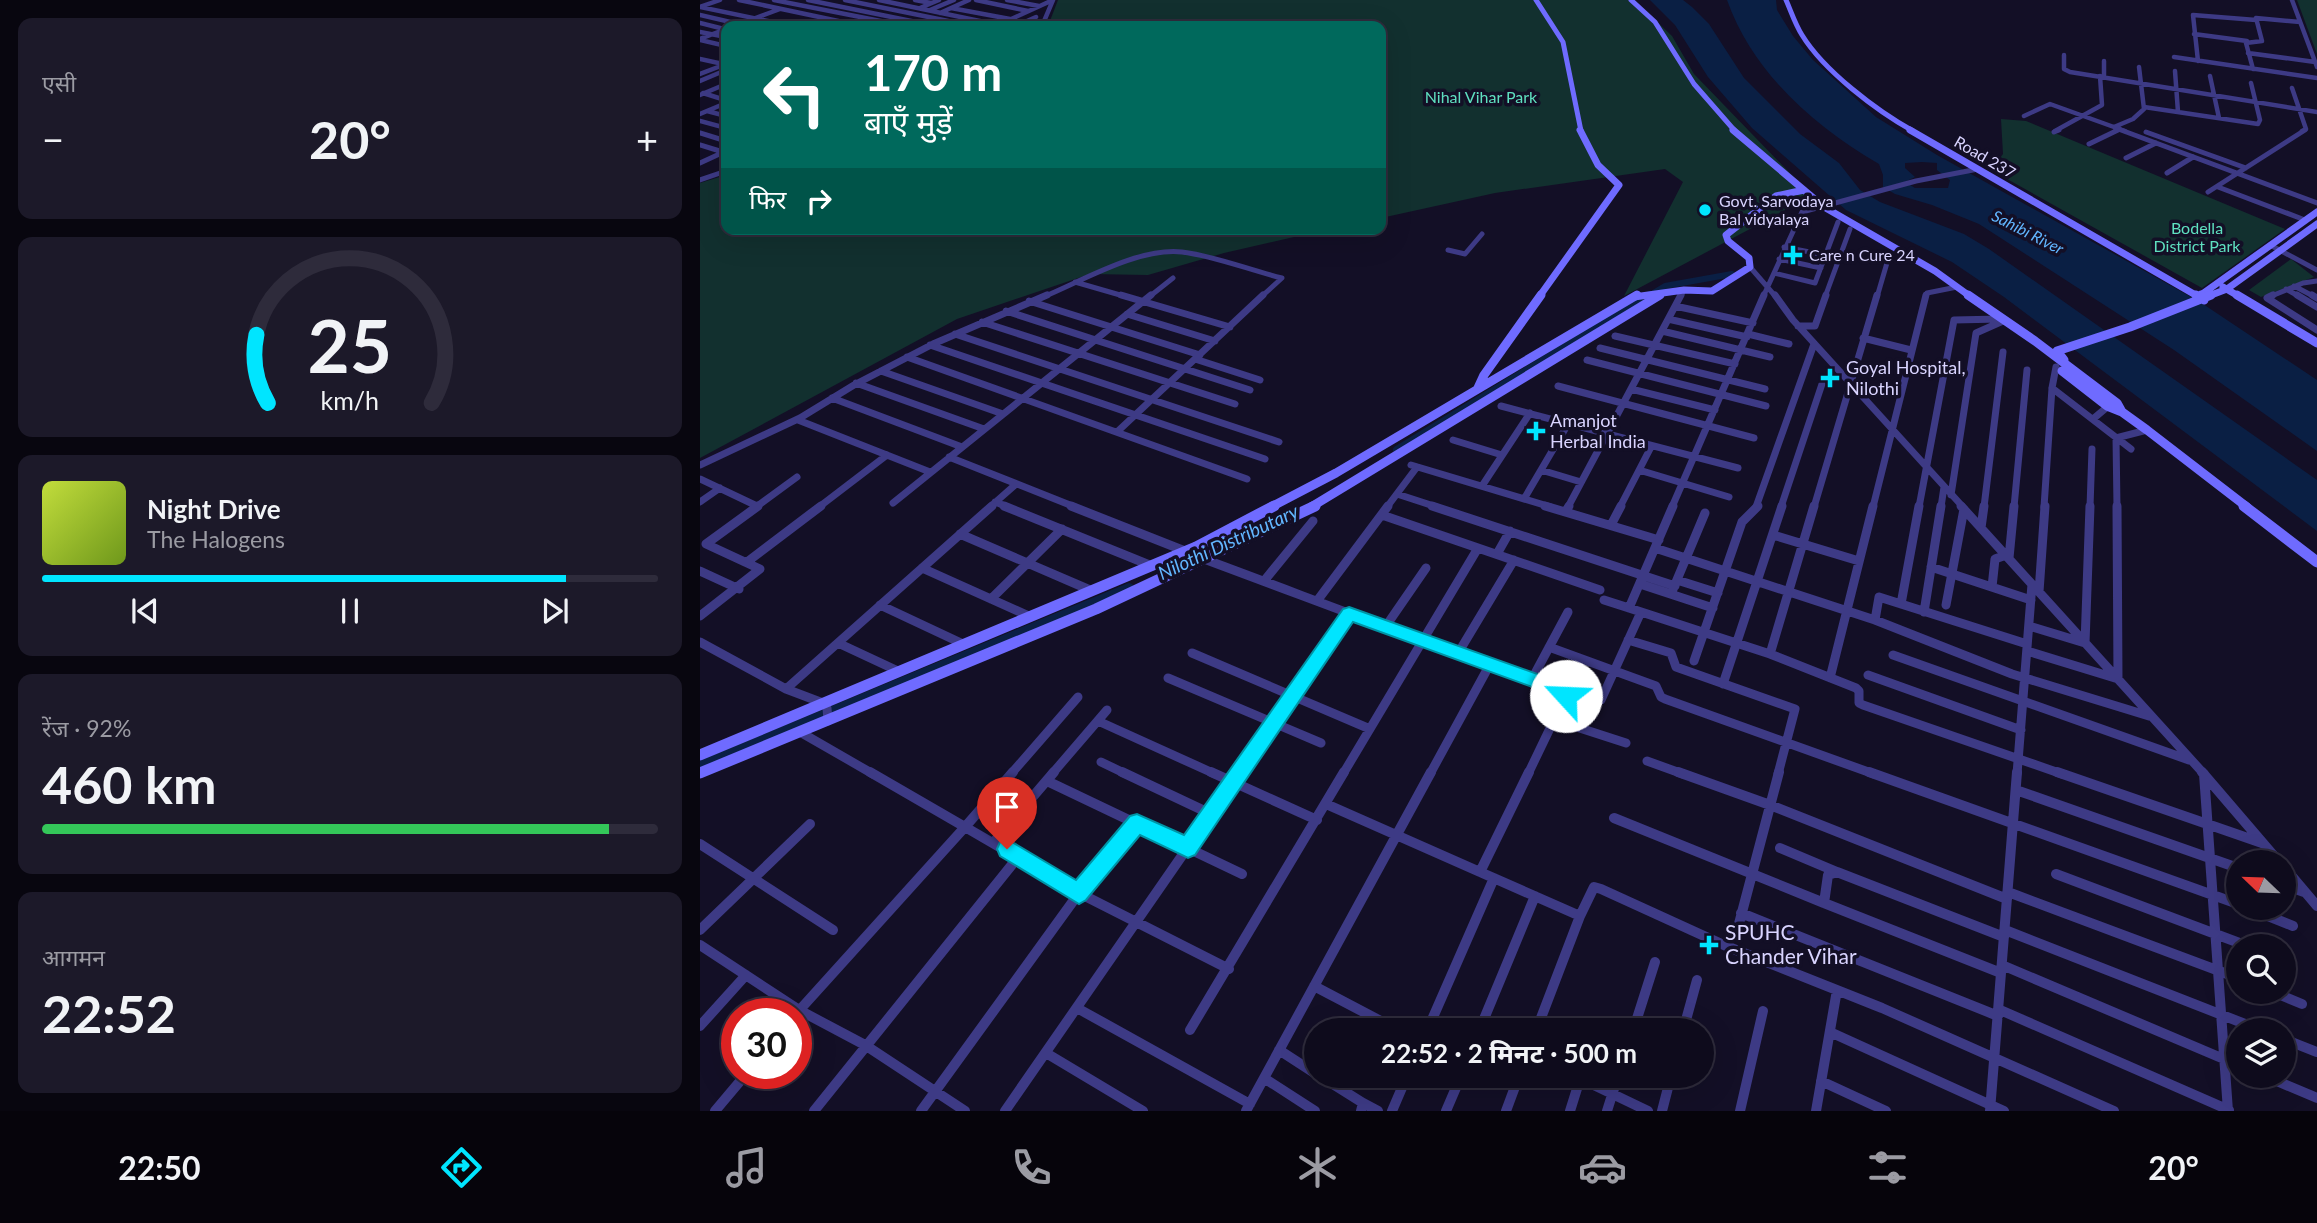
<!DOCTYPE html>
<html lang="hi">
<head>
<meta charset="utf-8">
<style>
	:root { --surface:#0e0b1c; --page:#1c1929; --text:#f1f3f6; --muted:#9b9ba3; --line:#2e2b3b; --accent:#00e5ff }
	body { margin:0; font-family:Lato,"Noto Sans Devanagari",sans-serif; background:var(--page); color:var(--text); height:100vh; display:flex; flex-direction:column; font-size:26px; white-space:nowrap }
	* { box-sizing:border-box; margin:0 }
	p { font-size:23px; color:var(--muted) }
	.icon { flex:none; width:38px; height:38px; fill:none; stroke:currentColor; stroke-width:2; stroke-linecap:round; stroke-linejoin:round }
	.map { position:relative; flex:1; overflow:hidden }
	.sheet { display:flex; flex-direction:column; gap:18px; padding:18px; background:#08060f; width:700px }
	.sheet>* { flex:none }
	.banner { position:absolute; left:21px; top:21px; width:665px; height:214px; border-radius:14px; box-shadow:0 7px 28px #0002,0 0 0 2px var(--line); background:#00695c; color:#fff; overflow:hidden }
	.needle { width:46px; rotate:293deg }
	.buttons { position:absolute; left:1526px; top:850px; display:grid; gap:14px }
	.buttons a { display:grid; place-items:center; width:70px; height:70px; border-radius:50%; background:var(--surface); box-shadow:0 7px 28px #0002,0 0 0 2px var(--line); font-size:35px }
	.speed { position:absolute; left:21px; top:998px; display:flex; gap:14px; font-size:35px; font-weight:700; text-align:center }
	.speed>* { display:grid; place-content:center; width:91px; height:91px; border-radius:50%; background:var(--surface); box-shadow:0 7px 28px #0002,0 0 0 2px var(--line); line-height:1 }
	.speed .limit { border:10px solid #d22; background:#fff; color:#111 }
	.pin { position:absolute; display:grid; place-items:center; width:60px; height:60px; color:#fff; margin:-72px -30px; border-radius:50% 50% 50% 0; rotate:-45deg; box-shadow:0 0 7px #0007 }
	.pin .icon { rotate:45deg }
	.me { position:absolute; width:77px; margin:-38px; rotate:295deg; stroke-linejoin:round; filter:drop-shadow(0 0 5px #0008) }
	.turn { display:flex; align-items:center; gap:24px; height:147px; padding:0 28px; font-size:32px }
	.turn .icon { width:91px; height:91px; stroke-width:2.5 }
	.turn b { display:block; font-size:49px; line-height:60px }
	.then { display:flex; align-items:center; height:66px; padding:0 28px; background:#0003; gap:14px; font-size:26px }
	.big { font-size:52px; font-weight:700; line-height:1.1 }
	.sheet .tile { flex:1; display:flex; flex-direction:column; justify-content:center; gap:10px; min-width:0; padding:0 24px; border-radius:14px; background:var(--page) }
	.sheet .dial { align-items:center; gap:0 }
	.dial svg { height:182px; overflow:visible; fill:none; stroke:var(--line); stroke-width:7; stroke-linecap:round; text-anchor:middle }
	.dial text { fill:var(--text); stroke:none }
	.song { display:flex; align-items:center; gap:21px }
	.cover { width:84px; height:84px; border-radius:10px; background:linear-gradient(135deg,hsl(70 70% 55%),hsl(80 70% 35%)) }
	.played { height:7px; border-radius:4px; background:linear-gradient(90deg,var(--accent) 85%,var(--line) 85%) }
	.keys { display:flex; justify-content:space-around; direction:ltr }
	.heat { display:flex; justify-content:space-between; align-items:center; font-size:38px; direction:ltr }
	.charge { height:10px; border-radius:5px; background:linear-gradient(90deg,#34c759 92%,var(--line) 0) }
	.trip { position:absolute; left:604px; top:1018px; width:410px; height:70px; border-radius:35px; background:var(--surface); box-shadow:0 7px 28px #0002,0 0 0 2px var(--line); font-weight:700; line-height:70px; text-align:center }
	.tabs { display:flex; height:112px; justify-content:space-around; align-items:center; background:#06040b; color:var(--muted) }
	.tabs .icon { width:49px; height:49px }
	.tabs .active { color:var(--accent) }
	.tabs b { font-size:32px; color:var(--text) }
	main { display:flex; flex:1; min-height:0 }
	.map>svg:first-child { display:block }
	.green { fill:#12302f }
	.water { fill:#0a1f44; fill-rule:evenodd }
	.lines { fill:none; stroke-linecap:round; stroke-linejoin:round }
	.canal-far2 { stroke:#0a1f44; stroke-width:6 }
	.canal-far1 { stroke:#0a1f44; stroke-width:8 }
	.canal { stroke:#0a1f44; stroke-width:10 }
	.street-far4 { stroke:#3d3a85; stroke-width:4.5 }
	.street-far3 { stroke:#3d3a85; stroke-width:5 }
	.street-far2 { stroke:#3d3a85; stroke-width:7 }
	.street-far1 { stroke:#3d3a85; stroke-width:9 }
	.street { stroke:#3d3a85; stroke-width:10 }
	.secondary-far3 { stroke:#6f6bff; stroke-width:5 }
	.secondary-far2 { stroke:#6f6bff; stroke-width:7 }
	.secondary-far1 { stroke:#6f6bff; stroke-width:9 }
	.secondary { stroke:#6f6bff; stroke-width:11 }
	.route { fill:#00e5ff; stroke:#0095a6; stroke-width:2 }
	.poi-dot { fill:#00e5ff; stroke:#130f26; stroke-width:2.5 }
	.labels { text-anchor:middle; stroke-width:7; stroke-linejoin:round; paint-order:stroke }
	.far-park-label { font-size:16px; fill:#5fe0c0; stroke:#130f26 }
	.far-street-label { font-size:16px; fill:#d9d4ff; stroke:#130f26 }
	.far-poi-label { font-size:16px; fill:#d9d4ff; stroke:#130f26; text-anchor:start }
	.far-water-label { font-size:16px; font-style:italic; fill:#62b6ff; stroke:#130f26 }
	.poi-label { font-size:18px; fill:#d9d4ff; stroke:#130f26; text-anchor:start }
	.water-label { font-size:19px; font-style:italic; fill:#62b6ff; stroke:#130f26 }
	.near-poi-label { font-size:21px; fill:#d9d4ff; stroke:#130f26; text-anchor:start }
</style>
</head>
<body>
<main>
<section class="sheet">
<div class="tile"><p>एसी</p>
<div class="heat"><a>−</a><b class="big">20°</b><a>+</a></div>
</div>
<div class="tile dial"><svg viewBox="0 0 100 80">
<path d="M14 69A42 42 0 1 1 86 69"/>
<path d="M14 69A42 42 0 0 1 9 39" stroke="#00e5ff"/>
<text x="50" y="56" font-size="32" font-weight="700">25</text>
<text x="50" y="72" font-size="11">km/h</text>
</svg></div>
<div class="tile">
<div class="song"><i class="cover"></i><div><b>Night Drive</b><p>The Halogens</p></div></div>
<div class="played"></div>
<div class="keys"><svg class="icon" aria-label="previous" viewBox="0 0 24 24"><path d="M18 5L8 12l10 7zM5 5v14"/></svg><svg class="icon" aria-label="pause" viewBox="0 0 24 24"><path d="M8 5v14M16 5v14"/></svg><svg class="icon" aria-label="next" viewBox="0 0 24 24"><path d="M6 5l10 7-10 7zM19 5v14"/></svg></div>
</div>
<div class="tile"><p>रेंज · 92%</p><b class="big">460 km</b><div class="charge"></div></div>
<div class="tile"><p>आगमन</p><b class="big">22:52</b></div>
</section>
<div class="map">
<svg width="1617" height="1111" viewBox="0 0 1617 1111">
	<rect width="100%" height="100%" fill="#130f26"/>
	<!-- green -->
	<path class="green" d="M358,0H934L972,36L994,74L1112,196L924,296L983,182L965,169L795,193L681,218V26H348Z
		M1597,0H1617V54Z
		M1301,119L1326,121L1585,229L1502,288L1291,170L1303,154Z
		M26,175V229H629L524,253L448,275L390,274L257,319L0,458V183Z
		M1591,259L1614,277L1561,297L1549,290Z"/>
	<!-- water -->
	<path class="water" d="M950,0H983L992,7L1009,24L1044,78L1100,134L1139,163L1160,190L1180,202L1264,234L1289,249L1617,480V531L1304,297L1252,262L1146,210L1052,128L1008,77L975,25Z
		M1027,0H1076L1077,10L1093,36L1113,60L1176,117L1237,155L1500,302L1617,380V451L1474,350L1279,224L1232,205L1195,194L1183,187V175L1179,164C1114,126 1053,73 1027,0ZM1222,162L1237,163V170L1250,180L1248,188H1215L1205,182L1215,177L1205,168V163Z"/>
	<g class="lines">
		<!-- canal-far2 -->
		<path class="canal-far2" d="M947,297L965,286L1032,274"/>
		<!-- canal-far1 -->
		<path class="canal-far1" d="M697,450L950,295"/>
		<!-- canal -->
		<path class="canal" d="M0,766L429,588"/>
		<!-- street-far4 -->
		<path class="street-far4" d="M39,0L162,26
			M74,0L206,26
			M108,0L236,26
			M145,0L273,26
			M179,0L299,25
			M215,0L231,3
			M276,0L328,11
			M307,0L339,6
			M1592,0L1617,67
			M0,7L92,26
			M0,7L20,0
			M220,8L239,0
			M251,8L310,19
			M230,10L254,0
			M240,13L269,0
			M0,15L39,24
			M0,23L24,29
			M34,26L80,9
			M296,26L353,0
			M316,26L336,17
			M342,26L353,0
			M0,32L26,37
			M1494,34L1547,41
			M0,39L26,29
			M0,40L26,46
			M1548,53L1615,62
			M1364,55V69L1370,72L1617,112
			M1474,57L1617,78
			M0,59L23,64
			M1404,61V77
			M1498,61L1493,15L1556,20
			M1553,69L1546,43L1562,41L1556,18L1600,22
			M1475,71L1478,112
			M0,74L26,64
			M1510,76L1519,118
			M0,81L26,70
			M1592,88L1606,129L1602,131
			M3,93L25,100
			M0,95L26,84
			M1444,107L1558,124L1560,120L1551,83
			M7,111L26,116
			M0,114L26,103
			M1324,116L1350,104L1425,131
			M0,121L26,128
			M1414,127L1433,119L1444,109L1439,67
			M1355,131L1402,105L1400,76
			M1415,131L1420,129"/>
		<!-- street-far3 -->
		<path class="street-far3" d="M1421,130L1617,203
			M1354,132L1359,130
			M1446,132L1546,168
			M0,133L26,141
			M1389,144L1418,130
			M0,145L23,152
			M1426,158L1456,143
			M0,163L26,151
			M1467,173L1493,157
			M0,180L26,171
			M1518,187L1605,220
			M1508,192L1605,130
			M1570,245L1617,270
			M1084,247L1125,255
			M748,250L765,254L782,234
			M1079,259L1121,268
			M1050,267L1076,297
			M1074,273L1115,283L1138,222
			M375,282L427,297
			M1594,286L1615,297
			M1586,289L1600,297
			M343,297C382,281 439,247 482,252C515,256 549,270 582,278L561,297
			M449,297L473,278
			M980,297L984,290
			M1063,297L1102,212L1216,181L1278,169
			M1125,297L1150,229
			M1177,297L1189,256
			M1226,297L1227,293L1257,287
			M1569,297L1603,283L1617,281"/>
		<!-- street-far2 -->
		<path class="street-far2" d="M421,295L530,327
			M1075,295L1093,320L1263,507
			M1573,295L1567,298L1617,330
			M1597,295L1617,307
			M1612,295L1617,298
			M329,301L500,355
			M975,306L1053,323
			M306,311L550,390
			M427,314L515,341
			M968,319L1047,337
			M282,322L535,404
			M1098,326H1115L1126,295
			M962,331L1070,357
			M255,334L579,442
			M1048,334L1089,344
			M915,336L1035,364
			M1163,338L1211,350
			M230,345L565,459
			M900,348L1065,389
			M207,357L547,479
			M495,359L560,380
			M887,360L1066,406
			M181,371L303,414
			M156,383L284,429
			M858,386L1054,438
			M1352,388L1431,449
			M931,389L1015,410
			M132,398L262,447
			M801,406L1038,468
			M1393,419L1412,403
			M98,420L230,472
			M417,432L563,295
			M1416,438L1417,507
			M1416,438L1447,430
			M753,440L802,455
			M249,457L375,507
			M0,465L100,418L154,385L233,344L347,295
			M711,465L851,507
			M841,470L881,482
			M939,470L1029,497
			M0,479L57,506
			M782,486L830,413
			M697,494L737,507
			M1251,495L1276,333L1303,321
			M824,499L868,424
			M0,502L20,488
			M295,502L308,507
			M193,503L451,295
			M56,507L97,477
			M119,507L187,455
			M290,507L316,484
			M687,507L717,467
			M868,507L981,295
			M920,507L951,447
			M972,507L1064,295
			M1056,507L1114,344
			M1081,507L1122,384
			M1114,507L1177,295
			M1173,507L1226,295
			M1219,507L1254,320L1300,319
			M1241,507L1244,487
			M1284,507L1303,352
			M1314,507L1327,370
			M1344,507L1352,388L1356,367
			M1390,507L1392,449"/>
		<!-- street-far1 -->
		<path class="street-far1" d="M304,506L452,566
			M371,506L485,551
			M732,506L975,586
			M845,506L959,540
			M973,506L929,608L1070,654L1114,506
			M1261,506L1504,774
			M1417,506L1418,679
			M866,511L869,506
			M682,515L900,590
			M911,525L921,506
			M1281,528L1284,506
			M260,534L390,590
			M1073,535L1159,561
			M496,547L504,559C625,604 745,650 867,693L828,774
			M955,548L1175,620L1312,674L1449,716
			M797,554L810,531
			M1309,558L1314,506
			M47,562L121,506
			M1231,567L1331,600
			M222,568L329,616
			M0,571L39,589
			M977,580L1018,593
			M564,581L613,521
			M940,584L1013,608
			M1292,587L1295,559L1306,555
			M1339,592L1345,506
			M971,594L1005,513
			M291,599L362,529
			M904,600L929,608
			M617,601L688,506
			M1201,604L1219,506
			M180,605L261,643
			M1246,605L1264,509
			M1224,612L1241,506
			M0,616L60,569L6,544L58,506
			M1175,620L1179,597L1327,644
			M686,626L726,568
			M1329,626L1385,643L1390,506
			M928,640L971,653L976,667L1095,709L1078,774
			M0,642L86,689L123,703L127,708L128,721
			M138,643L198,671
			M849,647L956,686L961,697L965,699L1174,774
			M1327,651L1415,678
			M492,653L670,729
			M1070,654L1156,688L1159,691V703L1163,705L1362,774
			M757,655L814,560
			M1193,655L1489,760
			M994,661L1042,522L1058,506
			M1168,675L1321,730
			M468,678L621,743
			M1130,678L1173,506
			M831,681L868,612
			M1023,684L1082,506
			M86,689L292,506
			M901,700L941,612
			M855,720L926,743
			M398,721L515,774
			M100,732L173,774
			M947,761L983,774
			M401,762L426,774
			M311,774L378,697
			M352,774L407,710
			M538,774L649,614
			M643,774L778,548
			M730,774L789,666
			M1317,774L1332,584"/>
		<!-- street -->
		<path class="street" d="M313,772L265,827L379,893L529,969
			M422,772L511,814
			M511,772L617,820
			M829,772L780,872L880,916L836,1031
			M978,772L1070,805L1307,899
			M1169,772L1538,904
			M1357,772L1562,843
			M1502,772L1580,863
			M1504,774L1528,1111
			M347,781L542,874
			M1316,790L1538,868
			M626,804L780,872
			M914,818L1124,903L1128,875L1137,872L1304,937
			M294,842L354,772
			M0,844L133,930
			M1080,848L1137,872
			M1584,867L1617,906
			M1356,874L1550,947
			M1584,885L1604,892
			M1308,892L1538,978
			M1124,903L1301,973
			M1548,908L1593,926
			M1041,913L1298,1016
			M880,916L894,887L901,889L1026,946L1182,1008L1414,1111
			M0,930L110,824
			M1305,930L1563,1031
			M1036,935L1079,772
			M0,945L99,1010L165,1045L265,1111
			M1584,960L1588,962
			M1302,965L1538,1065
			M614,986L694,1028
			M1573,992L1602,1004
			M377,1008L550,1104
			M1298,1009L1529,1110
			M96,1014L265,827L170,772
			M0,1026L46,975
			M490,1030L644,772
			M727,1031L794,878
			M779,1031L835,896
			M933,1031L955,962
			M983,1031L997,980
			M1130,1032L1304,1111
			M1584,1039L1617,1052
			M579,1050L616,1074
			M346,1053L443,1111
			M620,1076L663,1103
			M875,1076L948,1111
			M1565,1076L1617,1098
			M564,1078L615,1111
			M1121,1081L1186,1111
			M15,1111L47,1073
			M114,1111L319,856
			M221,1111L379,893L437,823
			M305,1111L540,772
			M546,1111L731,772
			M661,1111L663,1103L678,1111
			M692,1111L707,1076
			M746,1111L761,1076
			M806,1111L819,1076
			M870,1111L880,1079
			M907,1111L918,1076
			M962,1111L971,1076
			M1040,1111L1063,1011
			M1116,1111L1137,990
			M1290,1111L1317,772"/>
		<!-- secondary-far3 -->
		<path class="secondary-far3" d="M836,0L863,42L881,131
			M931,0L955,22L994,84L1035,131
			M1086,0C1091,11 1095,24 1102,35C1124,71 1177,111 1213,131"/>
		<!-- secondary-far2 -->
		<path class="secondary-far2" d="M1033,130L1124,207L1235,271L1271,297
			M1210,130L1499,297
			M1523,287L1540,297
			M839,297L919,185L898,165L880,130
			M934,297L984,290L1012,291L1050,267L1049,258L1028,241L1026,235L1076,196L1104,190
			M957,297L962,294
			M1498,297L1617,212
			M1506,297L1527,289L1617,224"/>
		<!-- secondary-far1 -->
		<path class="secondary-far1" d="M1268,295L1335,341L1417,403L1422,412
			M1496,295L1504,300
			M1537,295L1617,343
			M1497,298L1501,295
			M1364,360L1357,351L1430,327L1511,295
			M1362,371L1407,406L1422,412L1447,430L1547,507
			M778,388L784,375L841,295
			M571,507L636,473L937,295
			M611,507L960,295"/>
		<!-- secondary -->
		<path class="secondary" d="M1544,506L1617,562
			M0,755L496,547L574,506
			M0,773L396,609L615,506"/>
	</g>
	<!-- route -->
	<path class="route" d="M649,607L871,686L875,696L873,702L866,704L860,702L857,696L653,622L495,855L488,858L440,835L386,900L379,904L300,856L297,849L300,842L307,839L376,880L430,816L437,814L484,835L643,609Z"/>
	<!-- markers -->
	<g class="poi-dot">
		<circle cx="1005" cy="210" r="7"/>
		<path d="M1089.5 244.5h7v7h7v7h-7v7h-7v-7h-7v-7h7z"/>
		<path d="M1126.5 367.5h7v7h7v7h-7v7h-7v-7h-7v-7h7z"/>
		<path d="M832.5 420.5h7v7h7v7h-7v7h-7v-7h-7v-7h7z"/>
		<path d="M1005.5 934.5h7v7h7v7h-7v7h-7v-7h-7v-7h7z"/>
	</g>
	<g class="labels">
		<!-- far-park labels -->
		<g class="far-park-label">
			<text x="781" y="103">Nihal Vihar Park</text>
			<text x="1497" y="234">Bodella<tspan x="1497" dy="18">District Park</tspan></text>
		</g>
		<!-- far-street labels -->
		<g class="far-street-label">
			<text transform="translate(1285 157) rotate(30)" y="6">Road 237</text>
		</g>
		<!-- far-poi labels -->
		<g class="far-poi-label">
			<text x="1019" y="207">Govt. Sarvodaya<tspan x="1019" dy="18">Bal vidyalaya</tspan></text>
			<text x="1109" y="261">Care n Cure 24</text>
		</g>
		<!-- far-water labels -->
		<g class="far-water-label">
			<text transform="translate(1328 232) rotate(27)" y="6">Sahibi River</text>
		</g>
		<!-- poi labels -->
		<g class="poi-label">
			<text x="1146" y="374">Goyal Hospital,<tspan x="1146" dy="21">Nilothi</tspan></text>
			<text x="850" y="427">Amanjot<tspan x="850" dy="21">Herbal India</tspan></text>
		</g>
		<!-- water labels -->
		<g class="water-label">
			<text transform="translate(528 542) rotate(-25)" y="7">Nilothi Distributary</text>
		</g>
		<!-- near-poi labels -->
		<g class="near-poi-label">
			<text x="1025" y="940">SPUHC<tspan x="1025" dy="24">Chander Vihar</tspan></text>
		</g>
	</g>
</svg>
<div class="buttons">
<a><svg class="needle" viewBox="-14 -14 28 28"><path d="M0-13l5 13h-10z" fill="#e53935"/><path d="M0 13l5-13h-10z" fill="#9b9ba3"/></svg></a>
<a><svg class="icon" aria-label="search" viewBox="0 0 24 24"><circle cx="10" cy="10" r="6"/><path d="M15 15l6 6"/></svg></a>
<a><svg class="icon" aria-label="layers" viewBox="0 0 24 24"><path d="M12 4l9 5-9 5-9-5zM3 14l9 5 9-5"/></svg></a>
</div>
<div class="speed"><div class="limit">30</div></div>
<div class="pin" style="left:307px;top:849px;background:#d93025"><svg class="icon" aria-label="arrive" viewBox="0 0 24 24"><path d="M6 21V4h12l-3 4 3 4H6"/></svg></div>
<svg class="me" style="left:866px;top:696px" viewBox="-20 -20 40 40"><circle r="19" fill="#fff"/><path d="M0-13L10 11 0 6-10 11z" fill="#00e5ff"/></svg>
<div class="trip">22:52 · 2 मिनट · 500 m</div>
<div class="banner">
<div class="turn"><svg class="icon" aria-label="left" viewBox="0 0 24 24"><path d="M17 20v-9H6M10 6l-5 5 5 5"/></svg><div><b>170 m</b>बाएँ मुड़ें</div></div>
<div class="then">फिर<svg class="icon" aria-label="right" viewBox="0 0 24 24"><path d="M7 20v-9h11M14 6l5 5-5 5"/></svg></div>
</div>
</div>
</main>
<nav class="tabs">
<b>22:50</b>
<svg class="icon active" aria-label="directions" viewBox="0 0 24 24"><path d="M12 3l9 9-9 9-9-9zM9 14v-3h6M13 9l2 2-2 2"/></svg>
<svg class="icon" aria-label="music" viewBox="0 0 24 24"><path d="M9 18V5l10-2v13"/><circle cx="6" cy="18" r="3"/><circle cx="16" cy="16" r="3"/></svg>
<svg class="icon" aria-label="phone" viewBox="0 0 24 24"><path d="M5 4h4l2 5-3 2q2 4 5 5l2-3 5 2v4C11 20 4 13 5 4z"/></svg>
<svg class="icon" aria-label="climate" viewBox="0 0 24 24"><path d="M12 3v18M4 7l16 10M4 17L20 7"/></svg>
<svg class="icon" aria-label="car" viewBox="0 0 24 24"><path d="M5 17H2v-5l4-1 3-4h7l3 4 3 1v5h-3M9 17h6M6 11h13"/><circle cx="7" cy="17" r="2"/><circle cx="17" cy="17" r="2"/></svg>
<svg class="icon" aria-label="filters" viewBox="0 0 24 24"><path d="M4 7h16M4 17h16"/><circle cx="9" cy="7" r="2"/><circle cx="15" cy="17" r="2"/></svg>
<b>20°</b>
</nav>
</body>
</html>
